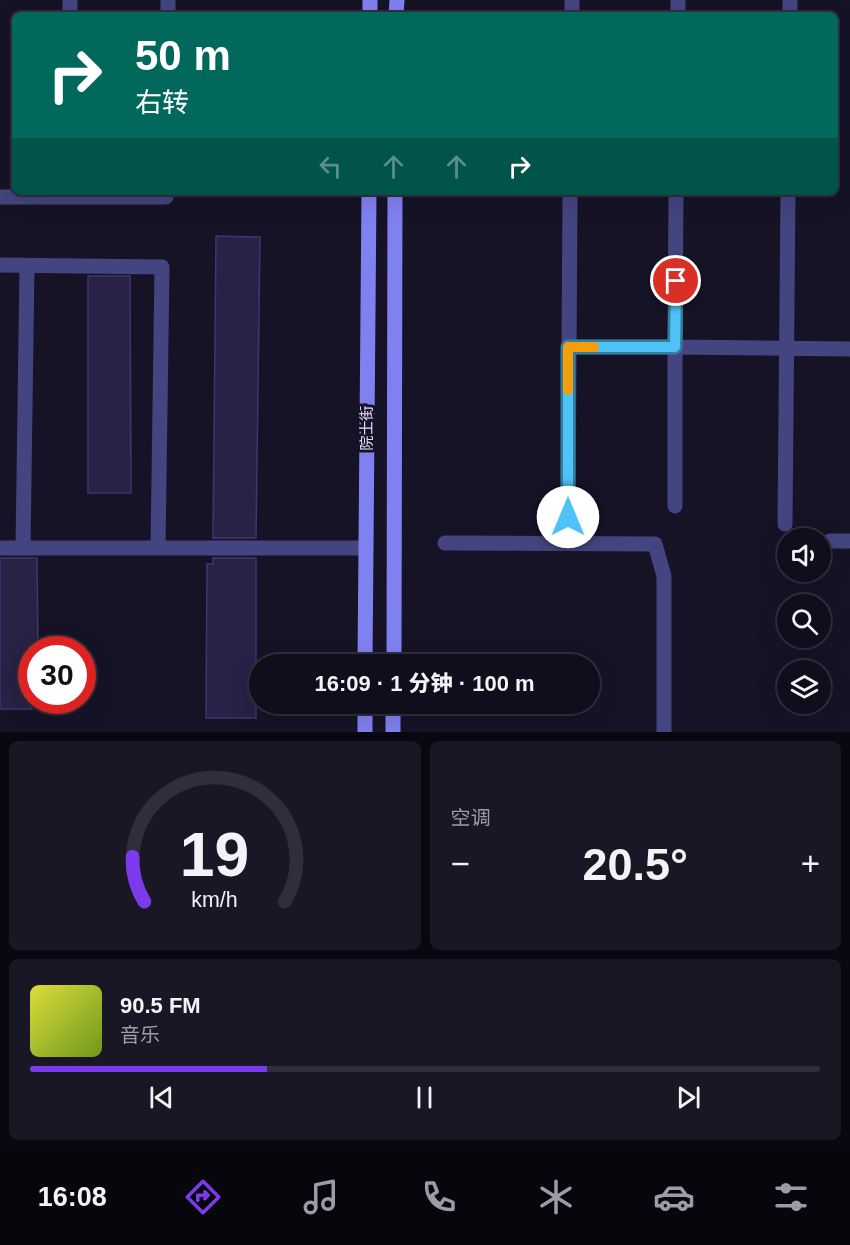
<!DOCTYPE html>
<html lang="zh">
<head>
<meta charset="utf-8">
<style>
	:root { --surface:#100e1d; --page:#191726; --text:#f1f3f6; --muted:#9c9ca4; --line:#302e3b; --accent:#7c3aed }
	body { margin:0; font-family:Arial,"Noto Sans SC",sans-serif; background:var(--page); color:var(--text); height:100vh; display:flex; flex-direction:column; font-size:22px; white-space:nowrap }
	* { box-sizing:border-box; margin:0 }
	p { font-size:20px; color:var(--muted) }
	.icon { flex:none; width:33px; height:33px; fill:none; stroke:currentColor; stroke-width:2; stroke-linecap:round; stroke-linejoin:round }
	.map { position:relative; height:732px; overflow:hidden }
	.details { display:flex; flex-direction:column; gap:9px; padding:9px; background:#090810; flex:1 }
	.details>* { flex:none }
	.guide { position:absolute; left:12px; top:12px; width:826px; height:183px; border-radius:9px; box-shadow:0 6px 24px #0002,0 0 0 2px var(--line); background:#00695c; color:#fff; overflow:hidden }
	.tools { position:absolute; left:777px; top:528px; display:grid; gap:12px }
	.tools a { display:grid; place-items:center; width:54px; height:54px; border-radius:50%; background:var(--surface); box-shadow:0 6px 24px #0002,0 0 0 2px var(--line); font-size:30px }
	.speed { position:absolute; left:18px; top:636px; display:flex; gap:12px; font-size:30px; font-weight:700; text-align:center }
	.speed>* { display:grid; place-content:center; width:78px; height:78px; border-radius:50%; background:var(--surface); box-shadow:0 6px 24px #0002,0 0 0 2px var(--line); line-height:1 }
	.speed .limit { border:9px solid #d22; background:#fff; color:#111 }
	.pin { position:absolute; display:grid; place-items:center; width:51px; height:51px; color:#fff; margin:-26px; border:3px solid #fff; border-radius:50%; box-shadow:0 2px 6px #0007 }
	.me { position:absolute; width:66px; margin:-33px; rotate:0deg; stroke-linejoin:round; filter:drop-shadow(0 0 4px #0008) }
	.turn { display:flex; align-items:center; gap:21px; height:126px; padding:0 24px; font-size:27px }
	.turn .icon { width:78px; height:78px; stroke-width:2.5 }
	.turn b { display:block; font-size:42px; line-height:51px }
	.lanes { display:flex; align-items:center; height:57px; padding:0 24px; background:#0003; justify-content:center; gap:30px; direction:ltr }
	.lanes .off { opacity:.35 }
	.big { font-size:45px; font-weight:800; line-height:1.1 }
	.details .tile { flex:1; display:flex; flex-direction:column; justify-content:center; gap:9px; min-width:0; padding:0 21px; border-radius:9px; background:var(--page) }
	.details .dial { align-items:center; gap:0 }
	.dial svg { height:156px; overflow:visible; fill:none; stroke:var(--line); stroke-width:7; stroke-linecap:round; text-anchor:middle }
	.dial text { fill:var(--text); stroke:none }
	.song { display:flex; align-items:center; gap:18px }
	.cover { width:72px; height:72px; border-radius:9px; background:linear-gradient(135deg,hsl(60 70% 55%),hsl(80 70% 35%)) }
	.played { height:6px; border-radius:3px; background:linear-gradient(90deg,var(--accent) 30%,var(--line) 30%) }
	.keys { display:flex; justify-content:space-around; direction:ltr }
	.heat { display:flex; justify-content:space-between; align-items:center; font-size:33px; direction:ltr }
	.details .tiles { flex:1; display:grid; gap:9px; grid-template-columns:1fr 1fr }
	.tile:last-child { grid-column:span 2 }
	.trip { position:absolute; left:249px; top:654px; width:351px; height:60px; border-radius:30px; background:var(--surface); box-shadow:0 6px 24px #0002,0 0 0 2px var(--line); font-weight:800; line-height:60px; text-align:center }
	.menu { display:flex; height:96px; justify-content:space-around; align-items:center; background:#06060c; color:var(--muted) }
	.menu .icon { width:42px; height:42px }
	.menu .on { color:var(--accent) }
	.menu b { font-size:27px; color:var(--text) }
	.map>svg:first-child { display:block }
	.building { fill:#272246; stroke:#3f366f; stroke-width:1.5 }
	.lines { fill:none; stroke-linecap:round; stroke-linejoin:round }
	.minor { stroke:#444480; stroke-width:15 }
	.secondary { stroke:#8081f0; stroke-width:15 }
	.route-casing { stroke:#337fa1; stroke-width:15 }
	.route { stroke:#4fc3f7; stroke-width:10 }
	.slow { stroke:#f59e0b; stroke-width:10 }
	.labels { text-anchor:middle; stroke-width:6; stroke-linejoin:round; paint-order:stroke }
	.street-label { font-size:15px; fill:#e0ddfb; stroke:#161327 }
</style>
</head>
<body>
<div class="map">
<svg width="850" height="732" viewBox="0 0 850 732">
	<rect width="100%" height="100%" fill="#161327"/>
	<!-- building -->
	<path class="building" d="M216,236L260,237L256,538H213Z
		M88,276H130L131,493H88Z
		M0,558H37L38,650H32V709H0Z
		M213,558H256V718H206L207,564H213Z"/>
	<g class="lines">
		<!-- minor -->
		<path class="minor" d="M572,0V15
			M70,15V0
			M168,15V0
			M678,15V0
			M790,15V0
			M676,192L675,347L850,349
			M0,197H166V192
			M0,265L162,267L158,548
			M569,347H675V506
			M568,517L570,192
			M785,524L788,192
			M830,541H850
			M445,543L655,544L664,576V732
			M0,548H366
			M23,548L27,266"/>
		<!-- secondary -->
		<path class="secondary" d="M370,15V0
			M396,15L397,0
			M365,664L369,192
			M394,664L395,192
			M365,732V704
			M393,732V704"/>
	</g>
	<g class="lines">
		<!-- route casing -->
		<g class="route-casing">
			<path id="route" d="M568,517V347H675L676,281"/>
		</g>
		<!-- route -->
		<use href="#route" class="route"/>
		<!-- slow -->
		<path class="slow" d="M568,390V347H594"/>
	</g>
	<g class="labels">
		<!-- street labels -->
		<g class="street-label">
			<text transform="translate(367 428) rotate(-90)" y="5">院士街</text>
		</g>
	</g>
</svg>
<div class="tools">
<a><svg class="icon" aria-label="sound" viewBox="0 0 24 24"><path d="M4 9h4l5-4v14l-5-4H4zM17 9q2 3 0 6"/></svg></a>
<a><svg class="icon" aria-label="search" viewBox="0 0 24 24"><circle cx="10" cy="10" r="6"/><path d="M15 15l6 6"/></svg></a>
<a><svg class="icon" aria-label="layers" viewBox="0 0 24 24"><path d="M12 4l9 5-9 5-9-5zM3 14l9 5 9-5"/></svg></a>
</div>
<div class="speed"><div class="limit">30</div></div>
<div class="pin" style="left:676px;top:281px;background:#d93025"><svg class="icon" aria-label="arrive" viewBox="0 0 24 24"><path d="M6 21V4h12l-3 4 3 4H6"/></svg></div>
<svg class="me" style="left:568px;top:517px" viewBox="-20 -20 40 40"><circle r="19" fill="#fff"/><path d="M0-13L10 11 0 6-10 11z" fill="#4fc3f7"/></svg>
<div class="trip">16:09 · 1 分钟 · 100 m</div>
<div class="guide">
<div class="turn"><svg class="icon" aria-label="right" viewBox="0 0 24 24"><path d="M7 20v-9h11M14 6l5 5-5 5"/></svg><div><b>50 m</b>右转</div></div>
<div class="lanes"><svg class="icon off" aria-label="left" viewBox="0 0 24 24"><path d="M17 20v-9H6M10 6l-5 5 5 5"/></svg><svg class="icon off" aria-label="ahead" viewBox="0 0 24 24"><path d="M12 20V5M6 11l6-6 6 6"/></svg><svg class="icon off" aria-label="ahead" viewBox="0 0 24 24"><path d="M12 20V5M6 11l6-6 6 6"/></svg><svg class="icon" aria-label="right" viewBox="0 0 24 24"><path d="M7 20v-9h11M14 6l5 5-5 5"/></svg></div>
</div>
</div>
<section class="details">
<div class="tiles">
<div class="tile dial"><svg viewBox="0 0 100 80">
<path d="M14 69A42 42 0 1 1 86 69"/>
<path d="M14 69A42 42 0 0 1 8 46" stroke="#7c3aed"/>
<text x="50" y="56" font-size="32" font-weight="700">19</text>
<text x="50" y="72" font-size="11">km/h</text>
</svg></div>
<div class="tile"><p>空调</p>
<div class="heat"><a>−</a><b class="big">20.5°</b><a>+</a></div>
</div>
<div class="tile">
<div class="song"><i class="cover"></i><div><b>90.5 FM</b><p>音乐</p></div></div>
<div class="played"></div>
<div class="keys"><svg class="icon" aria-label="previous" viewBox="0 0 24 24"><path d="M18 5L8 12l10 7zM5 5v14"/></svg><svg class="icon" aria-label="pause" viewBox="0 0 24 24"><path d="M8 5v14M16 5v14"/></svg><svg class="icon" aria-label="next" viewBox="0 0 24 24"><path d="M6 5l10 7-10 7zM19 5v14"/></svg></div>
</div>
</div>
</section>
<nav class="menu">
<b>16:08</b>
<svg class="icon on" aria-label="directions" viewBox="0 0 24 24"><path d="M12 3l9 9-9 9-9-9zM9 14v-3h6M13 9l2 2-2 2"/></svg>
<svg class="icon" aria-label="music" viewBox="0 0 24 24"><path d="M9 18V5l10-2v13"/><circle cx="6" cy="18" r="3"/><circle cx="16" cy="16" r="3"/></svg>
<svg class="icon" aria-label="phone" viewBox="0 0 24 24"><path d="M5 4h4l2 5-3 2q2 4 5 5l2-3 5 2v4C11 20 4 13 5 4z"/></svg>
<svg class="icon" aria-label="climate" viewBox="0 0 24 24"><path d="M12 3v18M4 7l16 10M4 17L20 7"/></svg>
<svg class="icon" aria-label="car" viewBox="0 0 24 24"><path d="M5 17H2v-5l4-1 3-4h7l3 4 3 1v5h-3M9 17h6M6 11h13"/><circle cx="7" cy="17" r="2"/><circle cx="17" cy="17" r="2"/></svg>
<svg class="icon" aria-label="filters" viewBox="0 0 24 24"><path d="M4 7h16M4 17h16"/><circle cx="9" cy="7" r="2"/><circle cx="15" cy="17" r="2"/></svg>
</nav>
</body>
</html>
